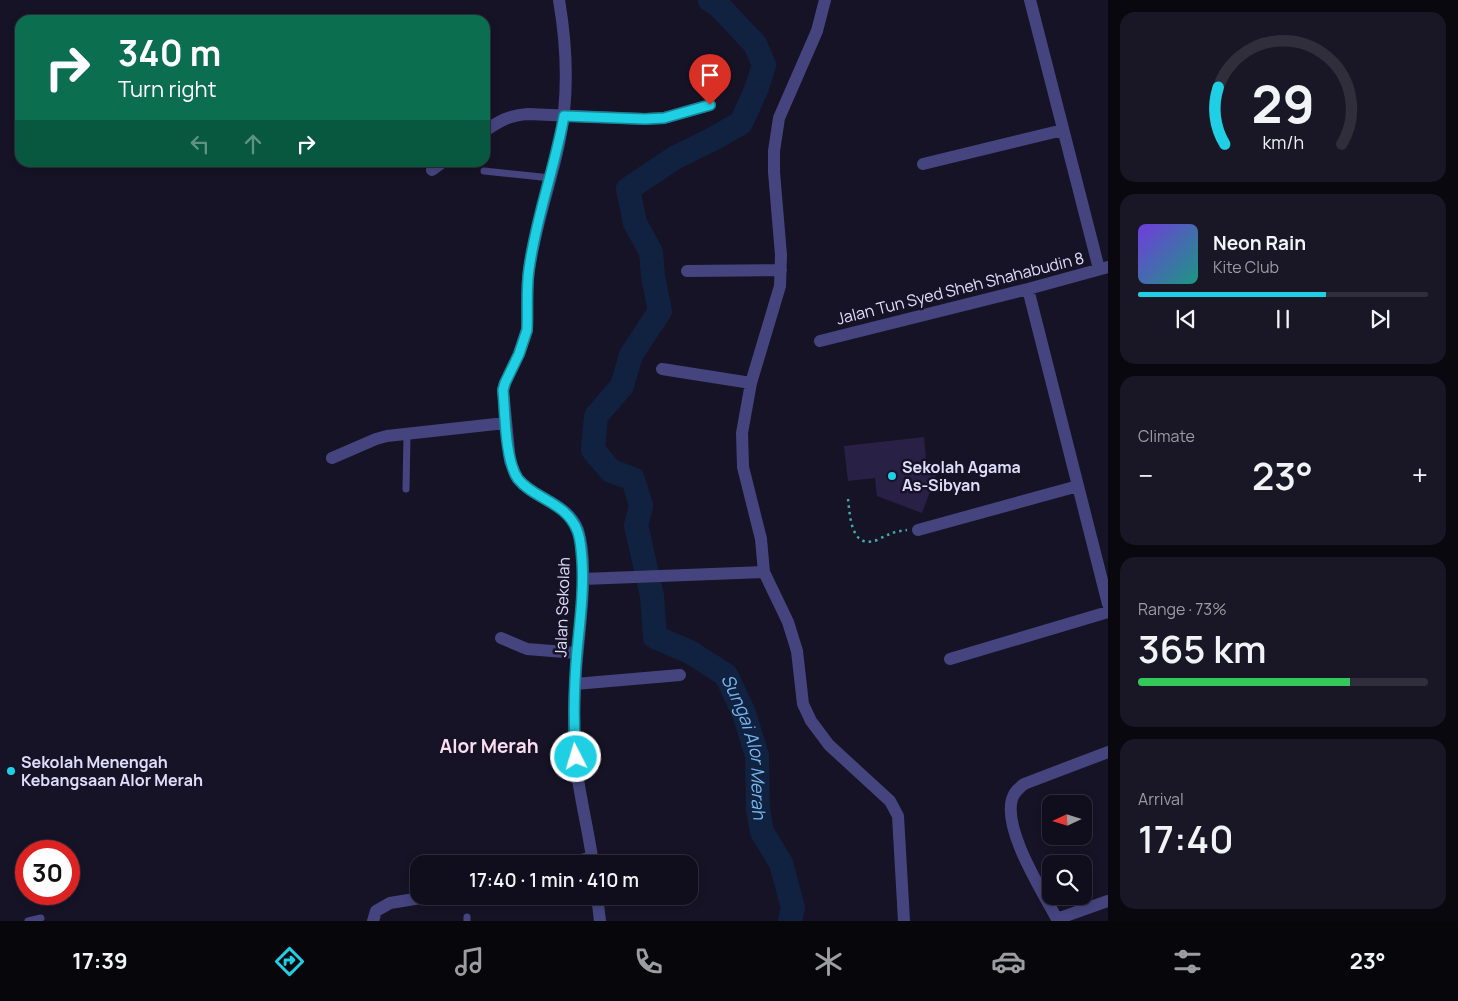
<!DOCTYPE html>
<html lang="en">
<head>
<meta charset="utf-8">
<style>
	:root { --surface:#100e1c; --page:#191725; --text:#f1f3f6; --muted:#9c9ca3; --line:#302e3b; --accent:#1fcfe3 }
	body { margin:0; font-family:Manrope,sans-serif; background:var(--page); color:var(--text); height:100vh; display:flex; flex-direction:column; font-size:19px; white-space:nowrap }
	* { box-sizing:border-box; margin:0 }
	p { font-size:16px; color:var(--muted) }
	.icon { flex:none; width:28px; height:28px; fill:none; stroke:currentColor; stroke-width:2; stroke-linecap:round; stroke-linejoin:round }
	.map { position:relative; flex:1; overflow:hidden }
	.panel { display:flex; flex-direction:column; gap:12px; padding:12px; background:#09080f; width:350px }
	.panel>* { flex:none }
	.guide { position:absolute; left:15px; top:15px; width:475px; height:152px; border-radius:15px; box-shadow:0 2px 8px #0003,0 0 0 1px var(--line); background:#0b6e4f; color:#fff; overflow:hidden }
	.needle { width:32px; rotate:266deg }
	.fabs { position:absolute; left:1042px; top:795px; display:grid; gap:10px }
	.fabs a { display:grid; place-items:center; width:50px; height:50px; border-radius:10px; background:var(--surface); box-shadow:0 2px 8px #0003,0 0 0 1px var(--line); font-size:25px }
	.speed { position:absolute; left:15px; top:840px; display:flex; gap:10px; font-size:25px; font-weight:700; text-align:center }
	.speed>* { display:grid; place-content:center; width:65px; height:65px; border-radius:50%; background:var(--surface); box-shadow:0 2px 8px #0003,0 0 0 1px var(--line); line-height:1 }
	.speed .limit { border:8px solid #d22; background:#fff; color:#111 }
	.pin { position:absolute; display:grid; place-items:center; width:42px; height:42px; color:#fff; margin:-51px -21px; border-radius:50% 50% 50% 0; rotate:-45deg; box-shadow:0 0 5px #0007 }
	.pin .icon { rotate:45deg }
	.me { position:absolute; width:55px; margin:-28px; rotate:355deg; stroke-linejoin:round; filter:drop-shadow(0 0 4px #0008) }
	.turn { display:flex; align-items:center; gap:18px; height:105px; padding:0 20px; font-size:22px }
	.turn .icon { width:65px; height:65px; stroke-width:2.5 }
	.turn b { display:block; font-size:35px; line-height:42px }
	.lanes { display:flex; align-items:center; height:48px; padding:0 20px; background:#0003; justify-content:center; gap:25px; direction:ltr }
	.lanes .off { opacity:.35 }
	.big { font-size:38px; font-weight:600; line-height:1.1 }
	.panel .tile { flex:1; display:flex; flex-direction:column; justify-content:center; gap:8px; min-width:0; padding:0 18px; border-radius:15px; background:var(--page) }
	.panel .dial { align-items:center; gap:0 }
	.dial svg { height:130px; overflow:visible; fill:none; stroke:var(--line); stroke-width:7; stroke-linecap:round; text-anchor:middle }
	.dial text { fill:var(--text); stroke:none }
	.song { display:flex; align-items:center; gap:15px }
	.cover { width:60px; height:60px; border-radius:8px; background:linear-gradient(135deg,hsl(260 70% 55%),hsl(170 70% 35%)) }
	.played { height:5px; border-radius:2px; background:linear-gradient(90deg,var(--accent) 65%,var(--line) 65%) }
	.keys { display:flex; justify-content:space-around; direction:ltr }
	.heat { display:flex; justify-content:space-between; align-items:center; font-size:28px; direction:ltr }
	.charge { height:8px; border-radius:4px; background:linear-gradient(90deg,#34c759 73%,var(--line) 0) }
	.trip { position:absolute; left:410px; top:855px; width:288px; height:50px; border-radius:15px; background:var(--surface); box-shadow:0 2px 8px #0003,0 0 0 1px var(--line); font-weight:600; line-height:50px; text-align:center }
	.tab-bar { display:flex; height:80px; justify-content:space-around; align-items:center; background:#06060b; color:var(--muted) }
	.tab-bar .icon { width:35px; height:35px }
	.tab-bar .on { color:var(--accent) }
	.tab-bar b { font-size:22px; color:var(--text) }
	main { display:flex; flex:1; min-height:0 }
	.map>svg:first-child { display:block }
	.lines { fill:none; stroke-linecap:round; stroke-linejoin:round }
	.river { stroke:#112241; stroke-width:24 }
	.building { fill:#282145 }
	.path { stroke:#3faca6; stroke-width:2.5; stroke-dasharray:2.5 4; stroke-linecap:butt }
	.lane { stroke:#46447f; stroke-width:7 }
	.street { stroke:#46447f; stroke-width:12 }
	.route-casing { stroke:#148794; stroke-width:12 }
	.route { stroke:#1fcfe3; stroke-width:9 }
	.poi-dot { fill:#1fcfe3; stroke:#161326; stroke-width:2 }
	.labels { text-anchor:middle; stroke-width:5; stroke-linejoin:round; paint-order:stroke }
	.street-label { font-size:16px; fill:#e0dcfb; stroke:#161326 }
	.poi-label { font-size:16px; font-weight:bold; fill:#e0dcfb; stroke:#161326; text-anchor:start }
	.water-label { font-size:18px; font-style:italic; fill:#77b6ee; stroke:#161326 }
	.quarter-label { font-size:19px; font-weight:bold; fill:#fbdef0; stroke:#161326 }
</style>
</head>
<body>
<main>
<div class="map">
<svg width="1108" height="921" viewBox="0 0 1108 921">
	<rect width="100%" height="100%" fill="#161326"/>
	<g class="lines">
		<!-- river -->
		<path class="river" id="s1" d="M710,0L717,4L755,44L764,65L756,90L741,123L711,140L676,157L628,189L635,223L651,252L653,276L660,311L631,355L622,386L596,416L593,450L611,471L633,479L641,506L636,525L652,596L655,637L690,652L726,675L744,713L757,756L758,810L762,832L781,863L793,908L790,921"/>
	</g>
	<!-- building -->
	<path class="building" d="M924,437L927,471L936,475L922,513L877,496L875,478L848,481L844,446Z"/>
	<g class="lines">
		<!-- path -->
		<path class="path" d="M848,499C850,516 851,550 877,540C887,535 895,531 907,530"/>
		<!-- lane -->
		<path class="lane" d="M484,171L551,178
			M406,489L407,434
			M467,917V921
			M28,921L41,918"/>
		<!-- street -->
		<path class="street" d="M559,0C567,47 569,97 559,144C550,186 535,227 529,270C526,289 528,310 527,330L519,354L505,383L503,390L510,461C513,467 514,474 518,479C535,500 567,502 578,530C588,561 581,616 578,648C575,675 574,701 574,728C573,774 587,819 593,864
			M825,0L817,31L779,118L774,151V172L781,255L780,286L751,383L742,433L743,467L761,539L764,572L788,622L797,651L803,704L811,721L829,745L890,801L898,816L904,921
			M1030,0L1099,269
			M485,131C499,121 510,115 528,114L645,119L664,118L710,105
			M923,164L1063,130
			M432,170L443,162
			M687,271L781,270
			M1028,289L1108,604
			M820,341L1028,289L1108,267
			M662,369L751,383
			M332,458L376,439L387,436L505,423
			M918,530L1078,486
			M583,579L764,572
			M501,638L527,649L577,653
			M950,659L1108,612
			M575,684L680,675
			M567,864L592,857
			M597,896L600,921
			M1057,919L1108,901
			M373,921L376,911L390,903L433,896
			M1058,921C1043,892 1003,831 1012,799C1014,792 1019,788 1024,784L1108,752"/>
	</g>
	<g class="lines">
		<!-- route casing -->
		<g class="route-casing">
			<path id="route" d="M576,757C573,721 574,686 577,651C580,620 584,590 582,560C581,550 581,539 577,530C566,502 534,499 518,479C505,461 505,412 503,390L505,383L519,354L527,330C528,310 526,289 529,269C536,217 555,167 564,116L645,119L664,118L710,105"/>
		</g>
		<!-- route -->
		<use href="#route" class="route"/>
	</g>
	<!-- markers -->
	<g class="poi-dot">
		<circle cx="892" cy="476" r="5"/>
		<circle cx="11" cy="771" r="5"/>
	</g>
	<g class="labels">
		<!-- street labels -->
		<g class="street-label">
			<text transform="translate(960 288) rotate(-14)" y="6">Jalan Tun Syed Sheh Shahabudin 8</text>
			<text transform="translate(562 607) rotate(-88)" y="6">Jalan Sekolah</text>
		</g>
		<!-- poi labels -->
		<g class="poi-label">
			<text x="902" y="473">Sekolah Agama<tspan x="902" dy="18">As-Sibyan</tspan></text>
			<text x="21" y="768">Sekolah Menengah<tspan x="21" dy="18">Kebangsaan Alor Merah</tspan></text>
		</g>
		<!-- water labels -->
		<g class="water-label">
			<text dy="6" stroke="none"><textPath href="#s1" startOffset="935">Sungai Alor Merah</textPath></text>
		</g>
		<!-- quarter labels -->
		<g class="quarter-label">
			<text x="489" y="753">Alor Merah</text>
		</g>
	</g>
</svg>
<div class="fabs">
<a><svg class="needle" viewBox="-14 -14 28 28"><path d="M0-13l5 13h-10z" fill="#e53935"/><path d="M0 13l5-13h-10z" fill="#9c9ca3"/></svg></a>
<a><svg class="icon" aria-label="search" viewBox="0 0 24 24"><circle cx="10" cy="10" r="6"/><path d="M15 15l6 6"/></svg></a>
</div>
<div class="speed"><div class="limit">30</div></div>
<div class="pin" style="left:710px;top:105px;background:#d93025"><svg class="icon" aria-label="arrive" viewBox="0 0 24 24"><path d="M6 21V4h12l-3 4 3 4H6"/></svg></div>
<svg class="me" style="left:576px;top:757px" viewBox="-20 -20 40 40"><circle r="17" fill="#1fcfe3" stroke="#fff" stroke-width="3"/><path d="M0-11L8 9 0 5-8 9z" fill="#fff"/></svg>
<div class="trip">17:40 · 1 min · 410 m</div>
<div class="guide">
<div class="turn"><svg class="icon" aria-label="right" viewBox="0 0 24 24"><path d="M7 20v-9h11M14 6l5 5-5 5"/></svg><div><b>340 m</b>Turn right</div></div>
<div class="lanes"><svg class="icon off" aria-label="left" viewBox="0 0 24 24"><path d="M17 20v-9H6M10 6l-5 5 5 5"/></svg><svg class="icon off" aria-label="ahead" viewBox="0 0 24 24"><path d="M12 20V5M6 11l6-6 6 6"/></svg><svg class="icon" aria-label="right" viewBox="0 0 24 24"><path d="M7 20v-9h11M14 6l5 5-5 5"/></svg></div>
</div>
</div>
<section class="panel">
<div class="tile dial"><svg viewBox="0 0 100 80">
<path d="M14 69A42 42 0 1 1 86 69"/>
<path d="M14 69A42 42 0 0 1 10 34" stroke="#1fcfe3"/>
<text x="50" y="56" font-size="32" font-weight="700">29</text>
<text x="50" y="72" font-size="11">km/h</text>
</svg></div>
<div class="tile">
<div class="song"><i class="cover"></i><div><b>Neon Rain</b><p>Kite Club</p></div></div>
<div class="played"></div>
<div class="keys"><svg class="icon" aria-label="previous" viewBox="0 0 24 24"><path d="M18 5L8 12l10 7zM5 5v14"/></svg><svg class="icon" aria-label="pause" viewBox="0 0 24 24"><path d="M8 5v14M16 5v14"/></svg><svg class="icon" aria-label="next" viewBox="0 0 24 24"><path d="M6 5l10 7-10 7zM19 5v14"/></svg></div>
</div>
<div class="tile"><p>Climate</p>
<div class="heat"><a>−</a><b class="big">23°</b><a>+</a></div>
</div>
<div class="tile"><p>Range · 73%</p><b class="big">365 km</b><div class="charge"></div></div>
<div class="tile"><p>Arrival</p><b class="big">17:40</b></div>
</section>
</main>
<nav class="tab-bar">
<b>17:39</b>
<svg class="icon on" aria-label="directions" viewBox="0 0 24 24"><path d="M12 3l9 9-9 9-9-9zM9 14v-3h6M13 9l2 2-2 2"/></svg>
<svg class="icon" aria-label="music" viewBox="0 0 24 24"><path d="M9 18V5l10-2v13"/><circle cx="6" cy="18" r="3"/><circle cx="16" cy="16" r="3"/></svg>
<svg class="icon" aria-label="phone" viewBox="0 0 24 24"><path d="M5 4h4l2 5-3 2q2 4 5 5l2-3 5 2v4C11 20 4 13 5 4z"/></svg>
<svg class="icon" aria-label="climate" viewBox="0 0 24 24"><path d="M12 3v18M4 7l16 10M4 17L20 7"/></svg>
<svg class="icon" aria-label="car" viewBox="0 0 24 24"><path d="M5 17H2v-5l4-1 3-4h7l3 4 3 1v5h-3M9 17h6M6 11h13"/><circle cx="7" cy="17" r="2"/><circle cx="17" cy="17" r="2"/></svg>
<svg class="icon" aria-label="filters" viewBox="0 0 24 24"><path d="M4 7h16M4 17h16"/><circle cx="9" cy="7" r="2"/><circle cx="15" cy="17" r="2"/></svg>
<b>23°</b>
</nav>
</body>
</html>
